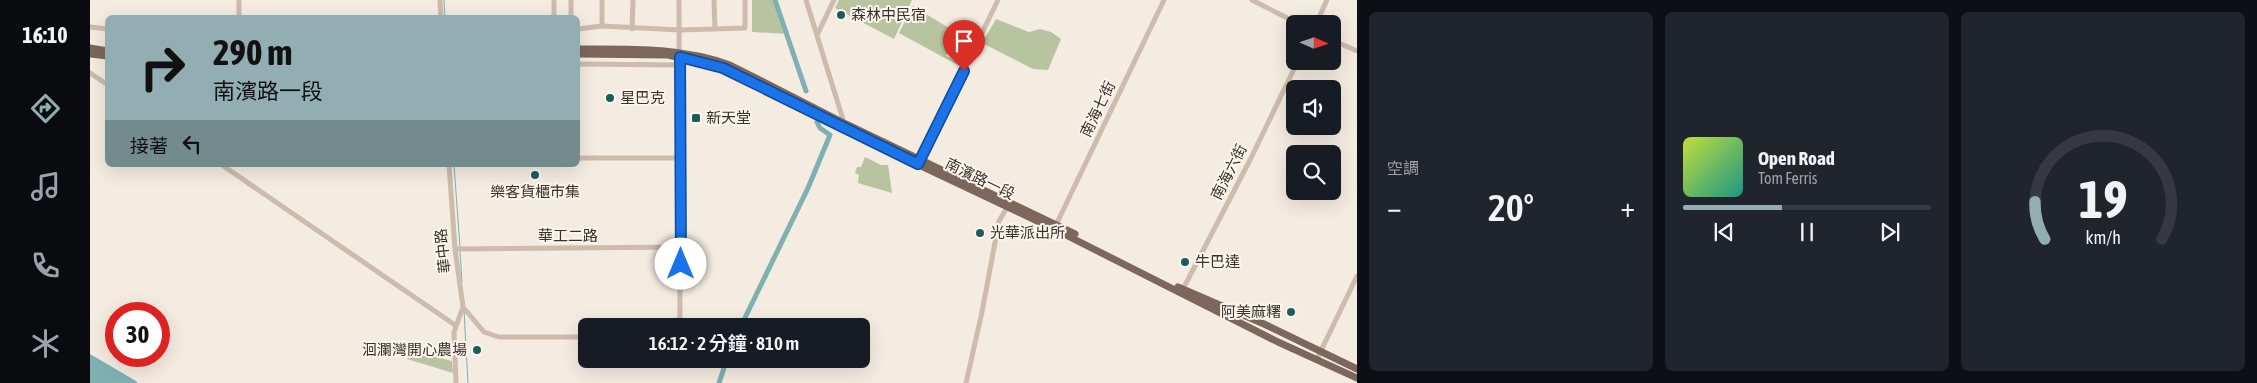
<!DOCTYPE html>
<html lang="zh-TW">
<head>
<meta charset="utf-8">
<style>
	:root { --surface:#171b24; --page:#20242c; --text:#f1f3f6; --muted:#9ea1a6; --line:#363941; --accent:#92aeb2 }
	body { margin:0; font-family:"Asap Condensed","Noto Sans TC",sans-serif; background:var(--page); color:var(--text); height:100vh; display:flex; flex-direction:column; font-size:19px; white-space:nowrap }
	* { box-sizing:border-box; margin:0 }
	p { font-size:16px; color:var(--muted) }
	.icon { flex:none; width:28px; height:28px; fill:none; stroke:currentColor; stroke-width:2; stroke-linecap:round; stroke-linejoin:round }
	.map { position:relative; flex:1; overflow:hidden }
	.side { display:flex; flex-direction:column; gap:12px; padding:12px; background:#0d0f14; width:900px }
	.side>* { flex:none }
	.hud { position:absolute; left:15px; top:15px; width:475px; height:152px; border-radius:8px; box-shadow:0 5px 20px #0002; background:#92aeb2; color:#111; overflow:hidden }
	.needle { width:32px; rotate:93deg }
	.controls { position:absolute; left:1196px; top:15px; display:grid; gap:10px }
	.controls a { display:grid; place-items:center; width:55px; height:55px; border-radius:8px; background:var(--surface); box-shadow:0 5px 20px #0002; font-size:25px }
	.speed { position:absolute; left:15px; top:302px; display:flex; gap:10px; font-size:25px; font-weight:700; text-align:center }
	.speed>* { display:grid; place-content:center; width:65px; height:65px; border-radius:50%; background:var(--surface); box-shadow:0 5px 20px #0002; line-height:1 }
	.speed .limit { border:8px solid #d22; background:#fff; color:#111 }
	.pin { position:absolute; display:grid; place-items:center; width:42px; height:42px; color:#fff; margin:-51px -21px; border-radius:50% 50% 50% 0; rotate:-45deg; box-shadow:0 0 5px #0007 }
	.pin .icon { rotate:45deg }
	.me { position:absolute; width:55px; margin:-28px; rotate:0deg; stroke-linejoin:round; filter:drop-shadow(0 0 4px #0008) }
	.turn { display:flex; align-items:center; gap:18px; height:105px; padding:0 25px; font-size:22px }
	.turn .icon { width:65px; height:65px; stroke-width:2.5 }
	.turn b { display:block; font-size:35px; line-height:42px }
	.then { display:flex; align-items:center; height:48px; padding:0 25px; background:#0003; gap:10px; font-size:19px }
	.big { font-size:38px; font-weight:600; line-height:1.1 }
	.side .widget { flex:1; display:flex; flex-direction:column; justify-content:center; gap:8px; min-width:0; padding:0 18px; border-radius:8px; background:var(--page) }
	.side .dial { align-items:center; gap:0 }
	.dial svg { height:130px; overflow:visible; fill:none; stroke:var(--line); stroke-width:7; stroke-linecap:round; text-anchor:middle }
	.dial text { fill:var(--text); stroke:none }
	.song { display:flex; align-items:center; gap:15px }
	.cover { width:60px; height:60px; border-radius:8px; background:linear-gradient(135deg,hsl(70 70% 55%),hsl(170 70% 35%)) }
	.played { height:5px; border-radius:2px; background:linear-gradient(90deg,var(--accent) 40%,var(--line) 40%) }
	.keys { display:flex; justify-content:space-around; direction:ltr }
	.heat { display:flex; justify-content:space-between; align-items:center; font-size:28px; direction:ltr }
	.side .tiles { flex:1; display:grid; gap:12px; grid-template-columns:repeat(3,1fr) }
	.trip { position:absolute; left:488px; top:318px; width:292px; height:50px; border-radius:8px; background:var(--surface); box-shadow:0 5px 20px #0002; font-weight:600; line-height:50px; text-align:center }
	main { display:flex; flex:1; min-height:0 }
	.tabs { display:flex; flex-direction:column; width:90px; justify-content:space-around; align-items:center; background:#090b0e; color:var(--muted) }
	.tabs .icon { width:35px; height:35px }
	.tabs .current { color:var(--accent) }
	.tabs b { font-size:22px; color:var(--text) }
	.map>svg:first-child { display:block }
	.green { fill:#b8c4a0 }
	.water { fill:#7fb0b2 }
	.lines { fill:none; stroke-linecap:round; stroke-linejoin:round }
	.stream { stroke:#7fb0b2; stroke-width:1 }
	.canal { stroke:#7fb0b2; stroke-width:5 }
	.minor { stroke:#cdbbac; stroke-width:5 }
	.major { stroke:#7d675c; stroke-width:7 }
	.route-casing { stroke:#114b97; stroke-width:12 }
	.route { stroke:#1a73e8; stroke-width:9 }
	.poi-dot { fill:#1f5a5e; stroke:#fbf5ee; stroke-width:2 }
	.labels { text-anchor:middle; stroke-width:4; stroke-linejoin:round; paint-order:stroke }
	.poi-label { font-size:15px; fill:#3b302b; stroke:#fbf5ee; text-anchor:start }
	.street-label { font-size:15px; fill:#3b302b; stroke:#fbf5ee }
</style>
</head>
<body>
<main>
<nav class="tabs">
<b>16:10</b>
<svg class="icon current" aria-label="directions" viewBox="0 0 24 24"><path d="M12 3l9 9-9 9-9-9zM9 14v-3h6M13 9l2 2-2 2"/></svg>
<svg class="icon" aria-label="music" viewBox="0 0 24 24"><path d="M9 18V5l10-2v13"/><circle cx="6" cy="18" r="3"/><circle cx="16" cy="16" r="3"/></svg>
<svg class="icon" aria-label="phone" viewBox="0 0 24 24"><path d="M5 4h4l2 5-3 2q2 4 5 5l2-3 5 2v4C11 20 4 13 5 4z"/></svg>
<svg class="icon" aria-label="climate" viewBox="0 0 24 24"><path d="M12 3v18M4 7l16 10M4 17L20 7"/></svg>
</nav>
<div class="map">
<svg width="1267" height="383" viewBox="0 0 1267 383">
	<rect width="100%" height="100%" fill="#f4ebe1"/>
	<!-- green -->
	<path class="green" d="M662,0H687L699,34L662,32Z
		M749,0H822L804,39L745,8Z
		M823,6L885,44L879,55L859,50L856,56L875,64L873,68L809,33Z
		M906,19L939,32L950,29L961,32L971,39L958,70L943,69L892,43Z
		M775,157L791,165H798L802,193L768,183L769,175L765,173L767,167H771Z
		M320,350L362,361L363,373L317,359Z"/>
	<!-- water -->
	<path class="water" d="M0,354L46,381L48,383H0Z"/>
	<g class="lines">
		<!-- stream -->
		<path class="stream" d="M354,0L355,18
			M364,165L370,247
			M370,251L372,282
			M374,310L378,383"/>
		<!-- canal -->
		<path class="canal" d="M685,0L716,91
			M651,326L718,188L740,135L730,128L727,122
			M629,383L637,359"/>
		<!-- minor -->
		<path class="minor" d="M149,0V18
			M350,0L351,18
			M464,0V18
			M624,0L625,29
			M716,0L755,126
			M1162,0L1209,24
			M481,18V0
			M1226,24L1237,0
			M512,26V0
			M0,27L18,29
			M488,29L512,26L590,30L655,28V0
			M542,29L543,0
			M727,35L744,0
			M1242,40L1267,51
			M488,64L590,65
			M0,73L18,85
			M488,158H591
			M830,161L908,0
			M132,165L365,325
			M359,165L365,249L373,307L364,332L366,383
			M965,227L1074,0
			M365,249L591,247
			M1092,291L1160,160L1208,61
			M373,307L394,332L409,337H496
			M586,326L590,316L589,0
			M1227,359L1267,276
			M876,383L892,312L909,221L918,206"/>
		<!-- major -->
		<path class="major" d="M0,48L18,51
			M488,49C540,49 590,47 640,65L756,124L985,234
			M0,54L18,56
			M488,54L578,55L633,68L753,129L964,229L1188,342L1267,378
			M1088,287L1174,324L1267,369"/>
	</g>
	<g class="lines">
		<!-- route casing -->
		<g class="route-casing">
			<path id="route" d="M591,264L590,57L633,68L828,164L874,71"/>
		</g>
		<!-- route -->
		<use href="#route" class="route"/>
	</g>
	<!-- markers -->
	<g class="poi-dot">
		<circle cx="751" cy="15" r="5"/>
		<circle cx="520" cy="98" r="5"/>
		<rect x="601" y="113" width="10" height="10" rx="2.5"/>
		<circle cx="445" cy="175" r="5"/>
		<circle cx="890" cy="233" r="5"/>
		<circle cx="1095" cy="262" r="5"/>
		<circle cx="1201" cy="312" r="5"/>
		<circle cx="387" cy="350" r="5"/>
	</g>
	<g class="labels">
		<!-- poi labels -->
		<g class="poi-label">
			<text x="761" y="20">森林中民宿</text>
			<text x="530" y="103">星巴克</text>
			<text x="616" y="123">新天堂</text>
			<text x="445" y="197" text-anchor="middle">樂客貨櫃市集</text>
			<text x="900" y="238">光華派出所</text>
			<text x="1105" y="267">牛巴達</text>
			<text x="1191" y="317" text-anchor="end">阿美麻糬</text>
			<text x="377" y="355" text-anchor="end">洄瀾灣開心農場</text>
		</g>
		<!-- street labels -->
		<g class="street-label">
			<text transform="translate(1008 109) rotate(-64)" y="5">南海七街</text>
			<text transform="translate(1139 172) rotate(-63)" y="5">南海六街</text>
			<text transform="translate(890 179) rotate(26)" y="5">南濱路一段</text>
			<text x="478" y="241">華工二路</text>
			<text transform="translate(353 251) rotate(-96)" y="5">華中路</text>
		</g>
	</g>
</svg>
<div class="controls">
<a><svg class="needle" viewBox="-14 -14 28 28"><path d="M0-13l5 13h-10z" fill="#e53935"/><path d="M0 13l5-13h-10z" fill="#9ea1a6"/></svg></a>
<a><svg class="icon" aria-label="sound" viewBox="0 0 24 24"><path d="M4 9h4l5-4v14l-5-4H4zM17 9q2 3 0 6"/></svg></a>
<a><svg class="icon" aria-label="search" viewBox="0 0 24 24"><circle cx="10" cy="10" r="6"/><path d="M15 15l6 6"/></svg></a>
</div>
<div class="speed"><div class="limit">30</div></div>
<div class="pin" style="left:874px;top:71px;background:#d93025"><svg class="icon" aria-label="arrive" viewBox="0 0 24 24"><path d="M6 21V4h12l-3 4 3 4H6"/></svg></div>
<svg class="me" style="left:591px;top:264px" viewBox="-20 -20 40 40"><circle r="19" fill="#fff"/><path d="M0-13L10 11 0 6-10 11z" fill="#1a73e8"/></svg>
<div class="trip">16:12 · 2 分鐘 · 810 m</div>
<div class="hud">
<div class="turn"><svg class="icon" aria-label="right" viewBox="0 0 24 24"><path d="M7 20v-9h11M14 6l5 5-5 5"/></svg><div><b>290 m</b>南濱路一段</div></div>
<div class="then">接著<svg class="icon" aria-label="left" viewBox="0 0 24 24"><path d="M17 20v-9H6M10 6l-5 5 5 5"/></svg></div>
</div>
</div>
<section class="side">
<div class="tiles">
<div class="widget"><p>空調</p>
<div class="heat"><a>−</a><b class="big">20°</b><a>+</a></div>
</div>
<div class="widget">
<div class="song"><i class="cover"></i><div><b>Open Road</b><p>Tom Ferris</p></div></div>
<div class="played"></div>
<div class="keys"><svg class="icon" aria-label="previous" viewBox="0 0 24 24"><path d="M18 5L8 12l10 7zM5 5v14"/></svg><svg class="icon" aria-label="pause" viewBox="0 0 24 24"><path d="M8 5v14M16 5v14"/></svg><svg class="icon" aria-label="next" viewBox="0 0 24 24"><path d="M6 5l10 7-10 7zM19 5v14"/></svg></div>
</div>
<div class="widget dial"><svg viewBox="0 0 100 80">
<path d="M14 69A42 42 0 1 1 86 69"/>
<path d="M14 69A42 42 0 0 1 8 46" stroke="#92aeb2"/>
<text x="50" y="56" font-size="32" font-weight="700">19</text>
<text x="50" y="72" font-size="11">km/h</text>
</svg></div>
</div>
</section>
</main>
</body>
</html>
